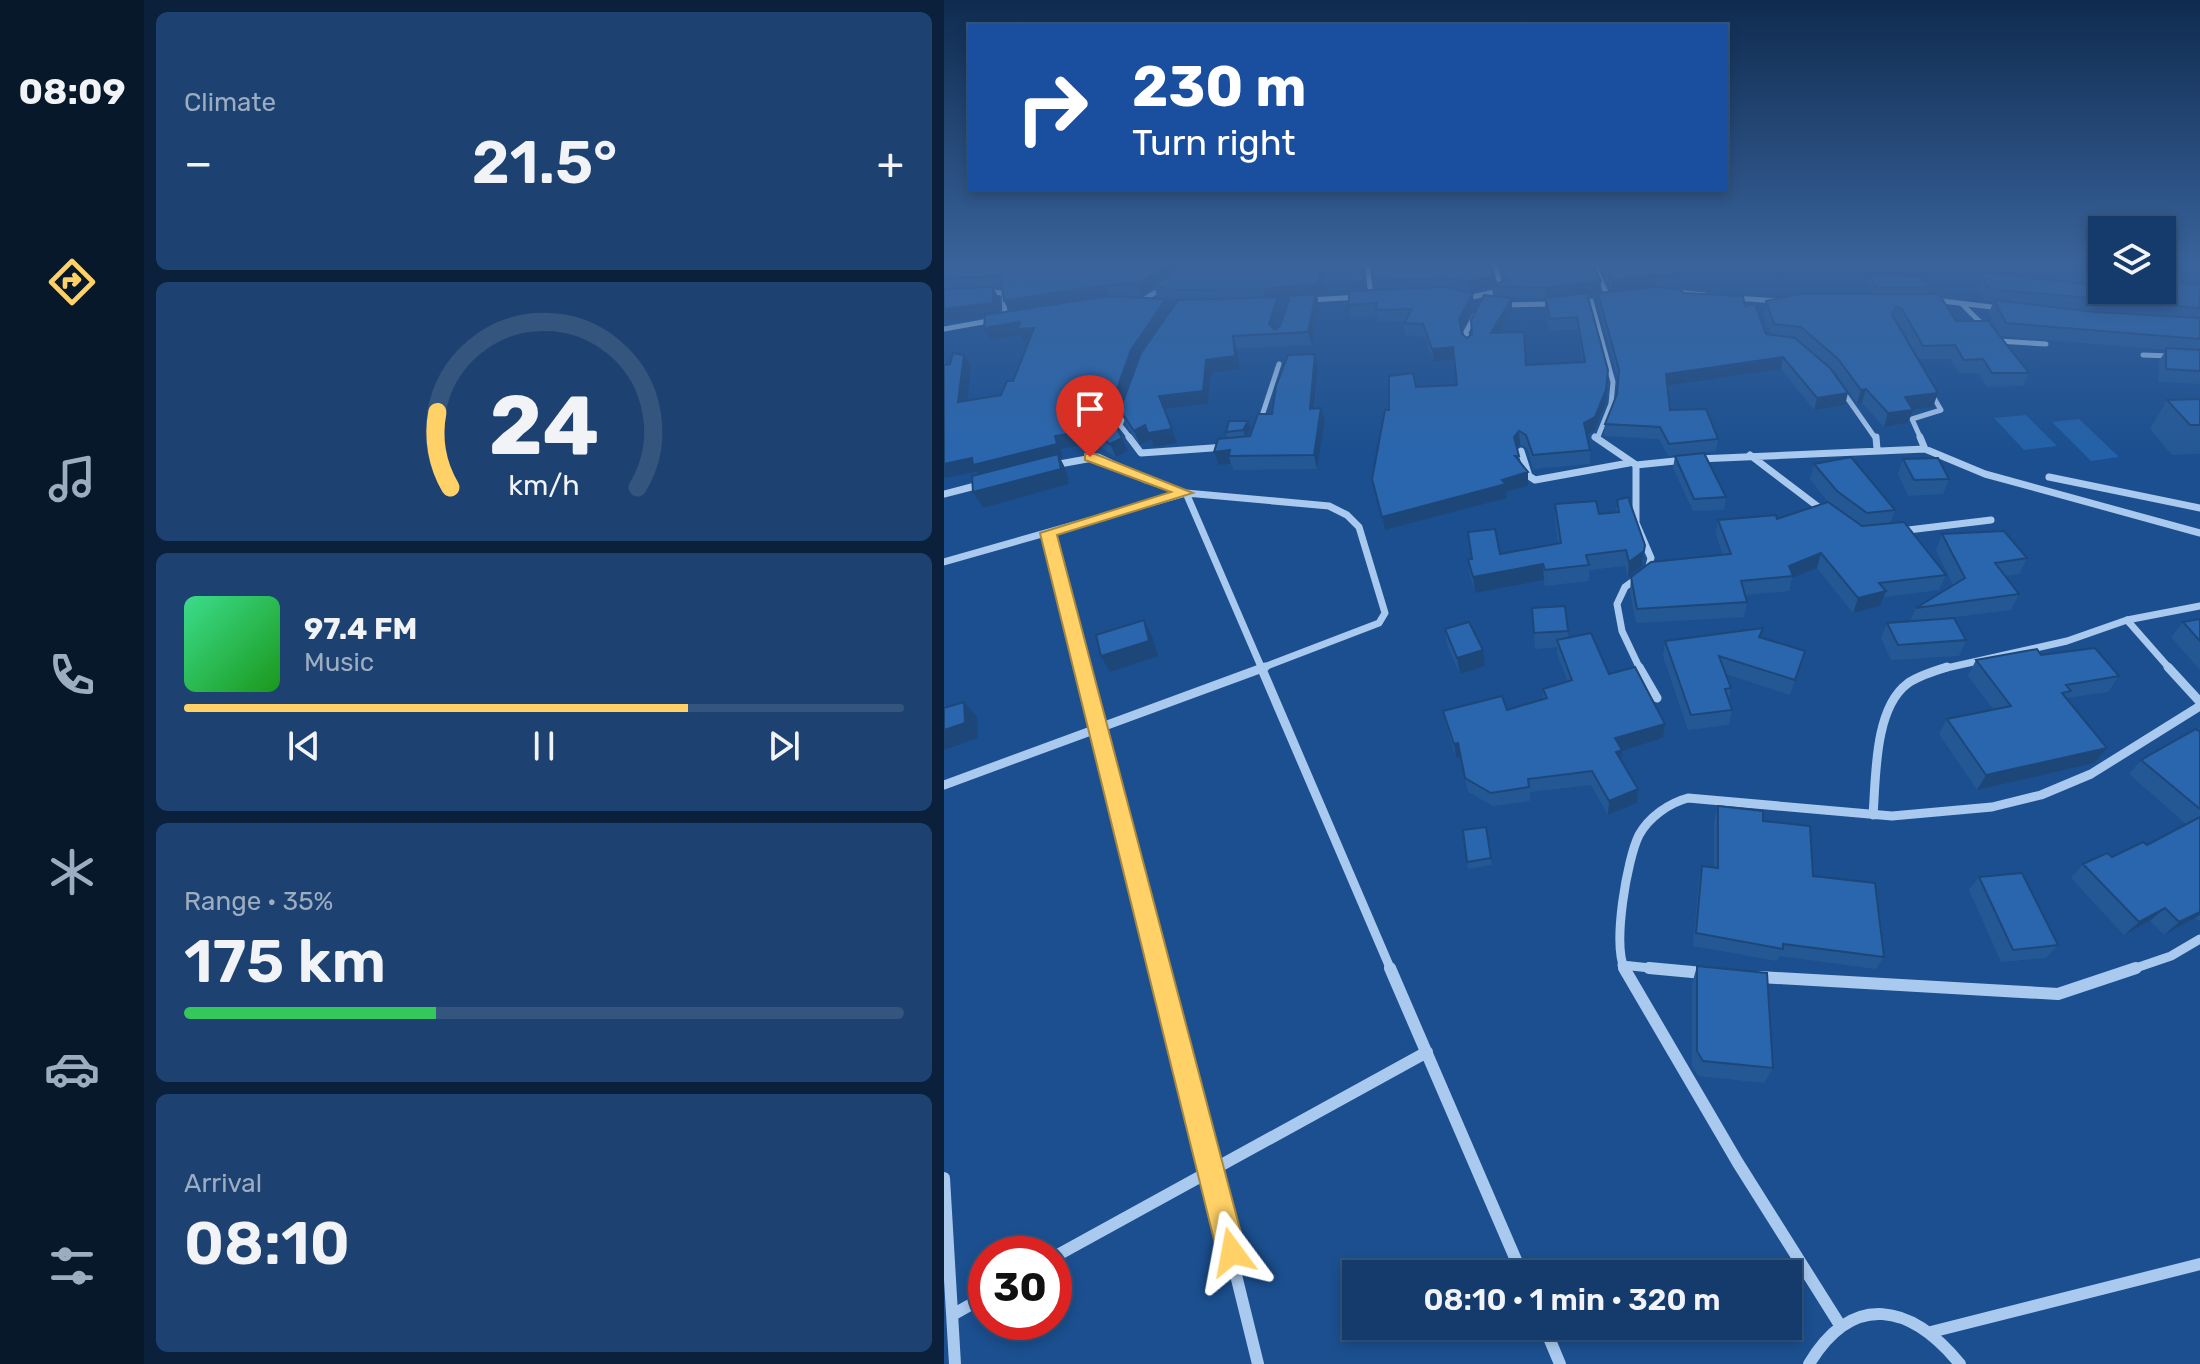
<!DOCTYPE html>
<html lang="en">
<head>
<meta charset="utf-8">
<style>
	:root { --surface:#143b6b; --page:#1d4271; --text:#f1f3f6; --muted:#9dadc1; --line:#33557e; --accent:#ffd166 }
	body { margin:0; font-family:Rubik,sans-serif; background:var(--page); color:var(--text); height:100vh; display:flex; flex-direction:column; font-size:30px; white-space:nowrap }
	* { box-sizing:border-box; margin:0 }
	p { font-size:26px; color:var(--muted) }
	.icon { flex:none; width:44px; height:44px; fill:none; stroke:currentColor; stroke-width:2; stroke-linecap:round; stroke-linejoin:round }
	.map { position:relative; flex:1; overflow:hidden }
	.panel { display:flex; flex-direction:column; gap:12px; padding:12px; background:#0b203b; width:800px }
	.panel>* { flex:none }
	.top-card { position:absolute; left:24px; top:24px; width:760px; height:168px; border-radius:0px; box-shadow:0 4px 12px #0003,0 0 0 2px var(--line); background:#1a4fa0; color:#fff; overflow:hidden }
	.buttons { position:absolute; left:1144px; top:216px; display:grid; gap:16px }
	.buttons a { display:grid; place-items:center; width:88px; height:88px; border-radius:0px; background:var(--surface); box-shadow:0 4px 12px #0003,0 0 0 2px var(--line); font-size:40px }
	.speed { position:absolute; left:24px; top:1236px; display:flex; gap:16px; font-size:40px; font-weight:700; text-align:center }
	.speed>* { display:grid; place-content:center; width:104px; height:104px; border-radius:50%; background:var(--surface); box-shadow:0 4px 12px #0003,0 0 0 2px var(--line); line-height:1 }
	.speed .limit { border:12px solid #d22; background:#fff; color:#111 }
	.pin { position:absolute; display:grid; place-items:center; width:68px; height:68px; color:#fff; margin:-82px -34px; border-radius:50% 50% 50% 0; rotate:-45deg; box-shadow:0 0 8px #0007 }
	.pin .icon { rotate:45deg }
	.me { position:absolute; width:88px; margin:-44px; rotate:347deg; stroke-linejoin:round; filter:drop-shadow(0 0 6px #0008) }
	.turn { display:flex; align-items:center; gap:28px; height:168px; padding:0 32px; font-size:36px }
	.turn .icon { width:104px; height:104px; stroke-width:2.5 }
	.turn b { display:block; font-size:56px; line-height:68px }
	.big { font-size:60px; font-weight:600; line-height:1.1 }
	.panel .tile { flex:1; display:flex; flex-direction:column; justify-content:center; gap:12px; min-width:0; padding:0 28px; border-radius:12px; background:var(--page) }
	.panel .dial { align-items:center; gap:0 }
	.dial svg { height:208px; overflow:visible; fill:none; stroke:var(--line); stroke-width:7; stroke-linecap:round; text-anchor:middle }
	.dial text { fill:var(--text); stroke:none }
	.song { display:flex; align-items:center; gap:24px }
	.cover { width:96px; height:96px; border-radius:12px; background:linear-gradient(135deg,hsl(150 70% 55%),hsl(120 70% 35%)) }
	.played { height:8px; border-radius:4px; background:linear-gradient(90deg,var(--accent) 70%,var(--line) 70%) }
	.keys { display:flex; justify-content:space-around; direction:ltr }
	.heat { display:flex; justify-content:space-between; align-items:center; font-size:44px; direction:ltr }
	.charge { height:12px; border-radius:6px; background:linear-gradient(90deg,#34c759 35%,var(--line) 0) }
	.trip { position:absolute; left:398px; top:1260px; width:460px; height:80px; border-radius:0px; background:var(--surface); box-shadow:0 4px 12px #0003,0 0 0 2px var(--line); font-weight:600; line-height:80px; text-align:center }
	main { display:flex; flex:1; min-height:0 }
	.tabs { display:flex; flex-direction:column; width:144px; justify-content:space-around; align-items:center; background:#08182b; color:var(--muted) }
	.tabs .icon { width:56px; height:56px }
	.tabs .selected { color:var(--accent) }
	.tabs b { font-size:36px; color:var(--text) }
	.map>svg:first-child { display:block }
	.green { fill:#2461a8 }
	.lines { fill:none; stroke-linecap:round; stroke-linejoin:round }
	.street-far3 { stroke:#a9c9ee; stroke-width:5 }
	.street-far2 { stroke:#a9c9ee; stroke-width:7 }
	.street-far1 { stroke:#a9c9ee; stroke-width:9 }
	.street { stroke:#a9c9ee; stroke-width:12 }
	.wall { fill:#245895; fill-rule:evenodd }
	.shaded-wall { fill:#1d4779 }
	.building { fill:#2a66ad; stroke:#1d4779; stroke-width:2 }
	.route { fill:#ffd166; stroke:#a68842; stroke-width:2 }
</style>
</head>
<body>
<main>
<nav class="tabs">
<b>08:09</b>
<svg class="icon selected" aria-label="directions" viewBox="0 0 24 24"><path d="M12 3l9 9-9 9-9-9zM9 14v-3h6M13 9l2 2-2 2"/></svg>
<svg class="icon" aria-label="music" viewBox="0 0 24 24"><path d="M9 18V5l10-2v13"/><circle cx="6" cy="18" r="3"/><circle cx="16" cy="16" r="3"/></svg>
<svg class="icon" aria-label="phone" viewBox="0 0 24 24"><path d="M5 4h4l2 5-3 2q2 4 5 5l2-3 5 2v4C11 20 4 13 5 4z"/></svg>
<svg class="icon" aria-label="climate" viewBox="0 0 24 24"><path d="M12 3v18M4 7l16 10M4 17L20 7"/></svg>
<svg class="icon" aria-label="car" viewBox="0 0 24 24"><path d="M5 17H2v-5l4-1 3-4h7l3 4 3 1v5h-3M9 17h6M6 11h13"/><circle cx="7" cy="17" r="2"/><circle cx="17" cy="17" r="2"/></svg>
<svg class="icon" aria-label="filters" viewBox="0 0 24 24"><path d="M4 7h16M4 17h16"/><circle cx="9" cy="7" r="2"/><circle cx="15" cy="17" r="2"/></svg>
</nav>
<section class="panel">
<div class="tile"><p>Climate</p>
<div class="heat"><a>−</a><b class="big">21.5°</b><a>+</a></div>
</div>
<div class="tile dial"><svg viewBox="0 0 100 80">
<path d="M14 69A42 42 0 1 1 86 69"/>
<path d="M14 69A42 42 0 0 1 9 40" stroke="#ffd166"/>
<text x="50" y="56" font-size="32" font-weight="700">24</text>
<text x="50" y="72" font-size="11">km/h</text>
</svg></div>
<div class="tile">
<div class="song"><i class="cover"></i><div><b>97.4 FM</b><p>Music</p></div></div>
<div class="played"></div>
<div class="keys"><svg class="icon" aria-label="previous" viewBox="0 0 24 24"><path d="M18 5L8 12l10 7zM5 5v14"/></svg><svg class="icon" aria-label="pause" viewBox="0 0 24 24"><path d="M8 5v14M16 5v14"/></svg><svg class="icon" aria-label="next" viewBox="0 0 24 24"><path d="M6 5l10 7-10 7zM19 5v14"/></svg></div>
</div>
<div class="tile"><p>Range · 35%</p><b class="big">175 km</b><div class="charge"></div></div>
<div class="tile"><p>Arrival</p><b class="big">08:10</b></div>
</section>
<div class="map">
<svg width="1256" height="1364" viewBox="0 0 1256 1364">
	<rect width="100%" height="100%" fill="#1b4f8f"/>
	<!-- green -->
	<path class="green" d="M1082,415L1113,446L1080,450L1050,418Z
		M1135,419L1175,457L1147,461L1108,422Z"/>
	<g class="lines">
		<!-- street-far3 -->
		<path class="street-far3" d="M423,263L427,296
			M649,263L664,297
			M42,292L60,293L61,318
			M731,292L761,295
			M528,297L558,290L550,263
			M791,298L833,301
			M366,300L416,297
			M990,300L1056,308
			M198,301L221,286
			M647,301L669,382L667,404L653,439
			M1018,304L1042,328
			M560,305L610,304
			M0,329L50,320
			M1054,341L1102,344
			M524,345L522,332L531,315
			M1199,355L1227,356
			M897,389L932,439
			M182,409L176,425L187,439
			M315,425L335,364
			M977,439L968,419L997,410L987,393"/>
		<!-- street-far2 -->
		<path class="street-far2" d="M185,437L197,453L282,447
			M651,437L692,465V523L707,558L704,570L681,587L673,604L678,631L696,669
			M932,437L933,449
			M976,437L981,449
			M577,451L585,476L591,480L685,463
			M806,455L881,512
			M754,459L981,449L1041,474L1256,533
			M110,465L154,457L202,480L242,493L385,506L403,515L415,527L441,613L435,623L315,669
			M692,465L741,460
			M1105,477L1256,508
			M0,494L39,484
			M956,531L1047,520
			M104,533L139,669
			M0,562L242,493L318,669
			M1183,620L1226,669
			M998,669L1123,641L1183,620L1256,606"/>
		<!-- street-far1 -->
		<path class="street-far1" d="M138,667L217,970
			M317,667L447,970
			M695,667L713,698
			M1224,667L1256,702
			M0,785L321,667
			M929,815C932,778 930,709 963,684C973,676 991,671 1003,667
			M678,965L725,970
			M681,970C668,945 683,859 695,835C705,817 725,803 744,798L948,816L1048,807L1097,795L1147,774L1256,706
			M1186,970L1227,956L1256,939"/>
		<!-- street -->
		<path class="street" d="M216,968L314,1364
			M446,968L578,1274
			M680,968L794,1163L894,1322
			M705,968L759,973
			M816,977L1114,994L1192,968
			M0,1178L11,1364
			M110,1257L483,1052
			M10,1314L42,1296
			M600,1326L616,1364
			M987,1332L1256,1264
			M865,1364C909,1291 967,1304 1016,1364"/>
	</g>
	<!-- wall -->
	<path class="wall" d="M0,263H382L377,295L373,296L375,306L368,345L293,349L296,369L267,373L264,404L221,409L233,443L210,447L207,439L196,445L182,424L176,410L195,357L192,362L171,423L184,451L172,457L151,443L117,449L119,457L116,458L122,470L125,484L39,508L29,492L34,474L33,472L0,478L27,367L23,401L57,395L69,381L85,341H80L77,335L47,340L40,328L41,316L0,321ZM210,287L214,298L233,301L226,311L222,299L172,296H197ZM49,288H58L60,301L66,311L55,313V299ZM345,298L336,326L331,330L337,310L334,299Z
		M428,263L551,285L560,280L554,263H648L657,281L656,293L643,295L663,382L662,403L650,431L643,434L646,450V464L589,469L583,448L576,445L573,448L576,462L584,486L562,492L563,498L441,530L428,479L445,410L472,387L513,385L510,359L490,362L481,337L461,335L460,323V321L434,322L433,316L407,317L405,305L408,291L432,290ZM548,287L549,296L528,334L523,338L518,334L517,331L530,305L527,292ZM568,298L601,299V310L606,331L633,329L639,362L582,365L555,333L568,310Z
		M655,263H726L731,277L730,288L740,293L801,306L822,334L827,335L820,314L822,301L930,294L924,282L926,275L985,288L983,294L1012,321L1085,373L1079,386L1043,387L1034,373H1015L1006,359H975L954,322L952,321L989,407L968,409L964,423L940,427L918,403H913L891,372L853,340L901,405L870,410L837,369L723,385L726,410L774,439L772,451L724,456L715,439L660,436L661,424L673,394L674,380L654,304V293L668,292Z
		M1143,263H1158V290L1238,283L1256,284V384L1214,382L1215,361L1222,350L1056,336L1045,313L1049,302L1040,301L1033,285L1037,272L1139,284L1138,283L1143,272L1140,269Z
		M371,354L374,367L371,408H377L381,421L373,469L290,470L287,464L275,465L270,452L284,438L282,432L304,421L307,428L303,436H306L328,414Z
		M1256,399V454L1228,455L1206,429L1223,400Z
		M731,456L782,497L780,510L749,511L729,468Z
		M959,459L1005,479L999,494L964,496L954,474Z
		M870,464L951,510L946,524L1002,575L995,590L940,597L936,606L909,613L873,568L848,578L845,591L801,595L803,602L800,617L692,623L686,591L687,577L779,555L772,534L774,520L833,519L885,503L866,479Z
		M673,500L700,561L698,566L684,577L681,566L645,570V581L601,586L600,580L531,593L526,575L524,559L614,544L611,519V504L655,514L672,512Z
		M998,534L1083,558L1075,574L1061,576L1075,594L1067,610L995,619L1022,640L1015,656L947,660L937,638L943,623L966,621L972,608L1009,585L992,550Z
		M588,608L624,631V638L721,724L719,738L678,751L677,760L694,789L693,803L664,815L647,785L586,792V801L549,806L524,792L516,757L512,758L502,725L499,711L563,710L599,699V689L624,682L613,654V647L591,649Z
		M1256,619V670L1227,637L1239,622Z
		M501,629L541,666L516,674L503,645Z
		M817,638L856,666L846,695L782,674L787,688L785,700L788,710L785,725L744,730L719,656L721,641Z
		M1097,655L1175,676L1164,692L1122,698L1163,748L1151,763L1033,790L995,734L1003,719L1049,709L1024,676L1032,660Z
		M1256,732V920L1254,921L1251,918L1220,935L1206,921L1180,935L1127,878L1139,864L1168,857L1203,845L1242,824L1185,774L1197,760Z
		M774,806L819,821L940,957L932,969L835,956L833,961L749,946L755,879L758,866L770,868V820Z
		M542,827L548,865L524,869L519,830Z
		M1035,877L1114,945L1102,958L1057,962L1025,890Z
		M753,966L829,1068L820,1083L754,1076L748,1066V984Z"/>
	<!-- shaded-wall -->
	<path class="shaded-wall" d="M223,263H238L220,281L197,296L193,284Z
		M378,263H382L377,295L373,296L375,306L368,345L364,332L372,296L334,299L337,310L330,334L325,324L322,300L319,289Z
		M417,263L421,291L408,292L406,282Z
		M712,275L711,287L668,292V280Z
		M550,276L551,286L525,293L524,282Z
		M657,281L656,293L602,300L601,288Z
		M162,285L167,297L66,313L60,301Z
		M49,287L55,299V315L0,321V309Z
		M529,293L530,305L517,332L515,319Z
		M568,298V310L548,346L547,333Z
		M222,299L227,311L192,362L171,423L165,411L187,350Z
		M76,322L90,328L96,340L80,341L77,335L47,340L40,328Z
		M289,336L293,349L296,369L267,373L264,404L221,409L233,443L210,447L207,439L196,445L190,431L215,396L262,360Z
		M509,347L510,359L490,362L488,349Z
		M371,354L374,367L369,422L366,409Z
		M20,355L27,367L22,414L14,402Z
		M839,357L837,369L721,386L722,374Z
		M664,370L662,403L650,431L640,436V423Z
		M922,389L918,403H913L917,390Z
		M904,393L901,405L870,410L873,398Z
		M994,393L989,407L956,411L961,397Z
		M377,408L381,421L373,469L370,455Z
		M969,410L964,423L940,427L944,413Z
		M304,421L307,428L302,438L299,430Z
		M145,430L151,443L117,449L119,457L116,458L122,470L125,484L39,508L29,492L37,478L33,472L0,478V464L28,458L111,436Z
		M575,431L576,445L571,450L570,437Z
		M178,438L184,451L172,457L166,444Z
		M286,450L285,456L287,464L275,465L270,452Z
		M584,472V486L562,492L563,498L441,530L438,517Z
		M701,545L698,566L684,577L685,562Z
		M877,553L873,568L848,578L849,576L845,566Z
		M599,564L600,580L531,593L529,577Z
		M942,591L936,606L909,613L914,598Z
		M200,620L208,636L214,656L166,672L157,656Z
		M539,650L541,666L516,674L513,658Z
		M20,702L33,717L34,738L0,750V730Z
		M721,724L719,738L678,751L677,764L671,766V738Z
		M514,743L516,757L512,758L510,744Z
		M1163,748L1151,763L1033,790L1042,775Z
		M694,789L693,803L664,815L665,801Z
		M1221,908L1206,921L1180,935L1195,922Z
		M1256,912V915L1251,918L1220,935L1235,922Z"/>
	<!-- building -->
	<path class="building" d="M0,263H223L216,269L193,284L162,285L60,301L56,276L0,278Z
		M236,263H378L374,284L319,289L232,290L210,286L224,277Z
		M406,263H417L419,281L406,282Z
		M428,263H547L550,276L524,282L503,278L430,280Z
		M557,263H648L657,281L601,288L548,286L563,279Z
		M661,263H726L731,277L712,275L668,280Z
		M1218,266L1238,283L1256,284V308L1045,289L1037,272L1155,286L1143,271H1158V290H1218Z
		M926,275L978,276L985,288H932Z
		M49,287V303L0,309V289Z
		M502,287L529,293L515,319L518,334L523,338L528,334L527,320L540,295L568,298L547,333L580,332L582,365L641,362L633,317L606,319L601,298L643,293L664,370L662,390L651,417L640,423L646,450L589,455L582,435L575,431L570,437L575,456H571L584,472L558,480L562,484L438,517L428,479L441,410H445V376L469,373L472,387L513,385L509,347L488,349L479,324L460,323L468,309L432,310L433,303L405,305V291Z
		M712,287L735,289L740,293L799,296L801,306L811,304L822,334L851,338L886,368L904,393L873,398L839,357L722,374L726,410L762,409L774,439L725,444L716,427L661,424L673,394L675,370L654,293Z
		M372,294L364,332L289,336L291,356L262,360L259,391L215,396L228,429L204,433L201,425L190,431L176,410L197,353L234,300L334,297L325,324L331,330L336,326L346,296Z
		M855,294H995L1012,321H1044L1085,373H1048L1039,359L1020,360L1011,345L979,346L958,309L952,307L948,315L994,393L961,397L969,410L944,413L922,389L917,390L894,359L857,327L830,324L822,301Z
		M164,296L222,299L187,350L165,411L178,438L166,444L145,430L111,436L113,444L29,465L28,458L0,464V365L6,364L9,353L20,355L14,402L57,395L63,381H69L90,328L74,329L76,322L40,328L41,315Z
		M1050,300L1150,312L1256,318V339L1062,323Z
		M1222,348L1256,350V371L1222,369Z
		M371,354L366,409L377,408L370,455L285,456L286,450L270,452L274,439L306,436L314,414H328L332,386L344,355Z
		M1256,399V425H1246L1223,400Z
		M285,421H304L299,430L282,432Z
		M760,453L782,497L750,499L731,456Z
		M114,454L117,469L29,492L28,476Z
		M907,457L951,510L923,513L893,491L870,464Z
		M994,458L1005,479L970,480L959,459Z
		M684,497L701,545L700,551L685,562L682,550L642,555L645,565L601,570L599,564L529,577L524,559H528L524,532L551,529L556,554L617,543L611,504L652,501L655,514L675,512L673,500Z
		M884,502L918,526L960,522L1002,575L935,583L942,591L914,598L877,553L845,566L849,576L797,581L803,602L693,609L687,577L707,562L787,554L774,520L832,515L833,519Z
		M1060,531L1083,558L1051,563L1075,594L972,608L1021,578L998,534Z
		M621,606L624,631L590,633L588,608Z
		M1010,618L1022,640L954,645L943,623Z
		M1256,619V641L1239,622Z
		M200,620L205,641L157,656L152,635Z
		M525,622L539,650L513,658L501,629Z
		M819,628L815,637L861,651L851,680L775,656L787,688L781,689L788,710L747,715L721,641Z
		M647,633L665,674L691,667L721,724L671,738L678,750L672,752L694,789L665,801L648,771L584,779L585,787L547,793L521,778L514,743L510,744L499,711L558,696L563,710L603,698L599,689L628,680L613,640Z
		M1151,648L1175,676L1122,685L1127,691L1118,693L1163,748L1042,775L1003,719L1067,706L1032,660L1093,649L1097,655Z
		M20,702L21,723L0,730V708Z
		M1252,729L1256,732V809L1197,760Z
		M774,806L819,811V821L866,826L869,876L931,883L940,957L839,944V949L752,933L758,866L774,868Z
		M1256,817V912L1235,922L1221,908L1195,922L1139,864L1163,853L1168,857L1199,842L1203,845Z
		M542,827L547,858L523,862L519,830Z
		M1078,873L1114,945L1069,950L1035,877Z
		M753,966L823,973L829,1068L759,1061L753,1051Z"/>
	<!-- sky -->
	<linearGradient id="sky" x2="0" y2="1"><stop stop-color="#0f2b4f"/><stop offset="0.58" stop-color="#39639b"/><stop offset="1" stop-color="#39639b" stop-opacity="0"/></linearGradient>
	<rect width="1256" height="454" fill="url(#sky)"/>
	<!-- route -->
	<path class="route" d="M141,454H151L249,493L113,535L302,1252L298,1262L288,1266L278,1262L273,1252L96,533L227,492L141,460Z"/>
</svg>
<div class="buttons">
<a><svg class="icon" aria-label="layers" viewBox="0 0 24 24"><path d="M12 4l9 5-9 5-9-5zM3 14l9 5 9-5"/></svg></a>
</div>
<div class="speed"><div class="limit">30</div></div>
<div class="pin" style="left:146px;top:457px;background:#d93025"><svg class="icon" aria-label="arrive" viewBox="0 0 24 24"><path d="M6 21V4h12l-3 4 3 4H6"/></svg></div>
<svg class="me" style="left:288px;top:1252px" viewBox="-20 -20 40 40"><path d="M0-17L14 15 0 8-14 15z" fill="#ffd166" stroke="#fff" stroke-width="4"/></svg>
<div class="trip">08:10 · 1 min · 320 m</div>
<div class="top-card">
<div class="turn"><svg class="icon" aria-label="right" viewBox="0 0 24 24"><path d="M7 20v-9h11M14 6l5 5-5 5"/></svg><div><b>230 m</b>Turn right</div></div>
</div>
</div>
</main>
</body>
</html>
